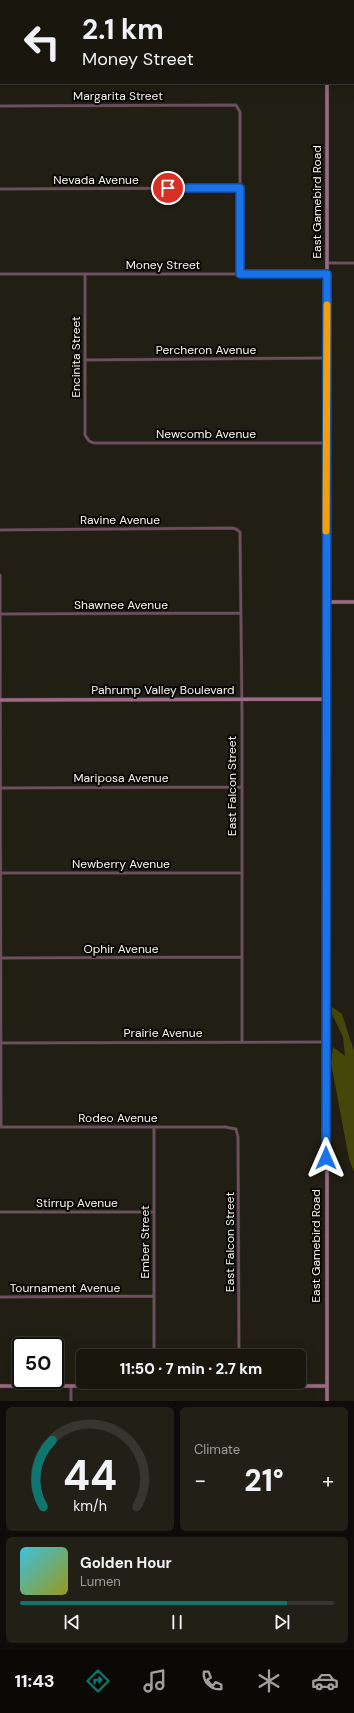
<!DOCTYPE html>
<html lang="en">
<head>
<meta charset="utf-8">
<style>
	:root { --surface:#19160e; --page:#221f17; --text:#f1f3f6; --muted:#9f9f9e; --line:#37352e; --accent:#0f766e }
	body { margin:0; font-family:"DM Sans",sans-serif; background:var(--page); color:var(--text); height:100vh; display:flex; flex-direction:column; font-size:15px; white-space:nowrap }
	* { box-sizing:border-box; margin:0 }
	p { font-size:13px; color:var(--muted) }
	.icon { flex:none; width:22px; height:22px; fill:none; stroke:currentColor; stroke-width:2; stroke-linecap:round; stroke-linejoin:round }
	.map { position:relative; height:1401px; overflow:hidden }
	.sheet { display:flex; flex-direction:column; gap:6px; padding:6px; background:#0e0c08; flex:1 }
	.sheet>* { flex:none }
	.hud { position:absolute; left:0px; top:0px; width:354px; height:84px; box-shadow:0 4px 16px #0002,0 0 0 1px var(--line); background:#19160e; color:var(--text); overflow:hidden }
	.speed { position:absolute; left:12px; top:1337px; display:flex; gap:8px; font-size:20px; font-weight:700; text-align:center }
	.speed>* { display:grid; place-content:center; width:52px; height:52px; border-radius:50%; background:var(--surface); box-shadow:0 4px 16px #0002,0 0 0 1px var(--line); line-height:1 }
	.speed .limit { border:2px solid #111; border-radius:6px; background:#fff; color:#111 }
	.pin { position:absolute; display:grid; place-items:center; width:34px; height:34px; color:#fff; margin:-17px; border:2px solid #fff; border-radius:50%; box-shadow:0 1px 4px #0007 }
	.me { position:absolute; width:44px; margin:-22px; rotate:0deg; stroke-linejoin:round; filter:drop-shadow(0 0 3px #0008) }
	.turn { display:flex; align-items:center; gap:14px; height:84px; padding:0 16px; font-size:18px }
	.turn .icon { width:52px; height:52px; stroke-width:2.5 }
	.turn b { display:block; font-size:28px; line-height:34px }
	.big { font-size:30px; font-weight:800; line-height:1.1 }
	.sheet .card { flex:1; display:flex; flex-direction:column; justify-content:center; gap:6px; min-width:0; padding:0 14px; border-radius:6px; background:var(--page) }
	.sheet .dial { align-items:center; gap:0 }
	.dial svg { height:104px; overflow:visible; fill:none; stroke:var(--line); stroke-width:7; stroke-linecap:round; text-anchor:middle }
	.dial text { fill:var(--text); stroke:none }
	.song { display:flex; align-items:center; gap:12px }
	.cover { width:48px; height:48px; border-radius:6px; background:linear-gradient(135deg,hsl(190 70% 55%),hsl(60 70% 35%)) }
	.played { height:4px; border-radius:2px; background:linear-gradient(90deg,var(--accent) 85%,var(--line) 85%) }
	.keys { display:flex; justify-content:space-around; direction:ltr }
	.heat { display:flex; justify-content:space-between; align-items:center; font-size:22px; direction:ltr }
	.sheet .tiles { flex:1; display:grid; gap:6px; grid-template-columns:1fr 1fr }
	.card:last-child { grid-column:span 2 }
	.trip { position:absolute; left:76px; top:1349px; width:230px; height:40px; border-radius:6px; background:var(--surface); box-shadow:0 4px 16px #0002,0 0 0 1px var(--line); font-weight:800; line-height:40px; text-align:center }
	.menu { display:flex; height:64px; justify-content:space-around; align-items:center; background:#0a0906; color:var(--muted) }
	.menu .icon { width:28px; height:28px }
	.menu .on { color:var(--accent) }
	.menu b { font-size:18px; color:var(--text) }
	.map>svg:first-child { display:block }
	.green { fill:#44470a }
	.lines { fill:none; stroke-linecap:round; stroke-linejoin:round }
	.street-casing { stroke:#3b382d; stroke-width:3.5 }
	.secondary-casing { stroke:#3b382d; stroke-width:4.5 }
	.street { stroke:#6e4f5f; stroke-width:2.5 }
	.secondary { stroke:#9b6a84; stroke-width:3.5 }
	.route-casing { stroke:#114b97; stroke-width:10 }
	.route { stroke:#1a73e8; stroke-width:7 }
	.slow { stroke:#f59e0b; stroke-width:7 }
	.labels { text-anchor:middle; stroke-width:4; stroke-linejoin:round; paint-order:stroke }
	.street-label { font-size:12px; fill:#f7f5ed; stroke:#090805 }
</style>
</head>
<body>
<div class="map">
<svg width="354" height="1401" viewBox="0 0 354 1401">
	<rect width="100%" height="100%" fill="#211e13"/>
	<!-- green -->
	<path class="green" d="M332,1007L342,1014L354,1051V1172L349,1159L331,1063L333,1047L345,1056L343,1037L332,1014Z"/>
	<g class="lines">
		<!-- street casing -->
		<g class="street-casing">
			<path id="street" d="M234,0V1
				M0,18H1
				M0,106L236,105L240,112V274
				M0,189L240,188
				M327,263H354
				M0,274H327
				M85,274V435L89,441L94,443H326
				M85,360L327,358
				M0,530L232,528L236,529L240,532L242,714V1042
				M0,575L1,1127
				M0,614L241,613
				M0,788L241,787
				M1,873H241
				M1,958L242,957
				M0,1043L326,1042
				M0,1127H225L236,1129L238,1137L239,1356
				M154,1127V1356
				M0,1212H154
				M0,1297L154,1296
				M71,1401V1386"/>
		</g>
		<!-- secondary casing -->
		<g class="secondary-casing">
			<path id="secondary" d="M327,1V0
				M326,602H354
				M0,700L326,699
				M0,1386H327
				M327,1401V83"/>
		</g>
		<!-- street -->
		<use href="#street" class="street"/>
		<!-- secondary -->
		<use href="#secondary" class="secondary"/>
	</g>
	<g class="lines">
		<!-- route casing -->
		<g class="route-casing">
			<path id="route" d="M168,188H240V274H327L326,1158"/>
		</g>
		<!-- route -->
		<use href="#route" class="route"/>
		<!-- slow -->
		<path class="slow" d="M326,531L327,305"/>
	</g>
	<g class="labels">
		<!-- street labels -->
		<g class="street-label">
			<text x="118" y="100">Margarita Street</text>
			<text x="96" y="184">Nevada Avenue</text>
			<text transform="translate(317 202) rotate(-90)" y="4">East Gamebird Road</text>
			<text x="163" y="269">Money Street</text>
			<text x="206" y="354">Percheron Avenue</text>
			<text transform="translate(76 357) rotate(-90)" y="4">Encinita Street</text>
			<text x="206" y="438">Newcomb Avenue</text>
			<text x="120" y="524">Ravine Avenue</text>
			<text x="121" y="609">Shawnee Avenue</text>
			<text x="163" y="694">Pahrump Valley Boulevard</text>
			<text x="121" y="782">Mariposa Avenue</text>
			<text transform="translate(232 786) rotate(-90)" y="4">East Falcon Street</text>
			<text x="121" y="868">Newberry Avenue</text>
			<text x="121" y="953">Ophir Avenue</text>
			<text x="163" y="1037">Prairie Avenue</text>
			<text x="118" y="1122">Rodeo Avenue</text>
			<text x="77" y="1207">Stirrup Avenue</text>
			<text transform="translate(145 1242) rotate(-90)" y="4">Ember Street</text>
			<text transform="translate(230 1242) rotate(-90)" y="4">East Falcon Street</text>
			<text transform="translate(316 1246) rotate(-90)" y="4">East Gamebird Road</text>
			<text x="65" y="1292">Tournament Avenue</text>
		</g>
	</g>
</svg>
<div class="speed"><div class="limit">50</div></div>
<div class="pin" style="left:168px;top:188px;background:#d93025"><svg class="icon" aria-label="arrive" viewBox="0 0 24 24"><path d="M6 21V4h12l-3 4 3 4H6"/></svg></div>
<svg class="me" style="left:326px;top:1158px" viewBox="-20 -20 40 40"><path d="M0-17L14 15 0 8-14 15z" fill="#1a73e8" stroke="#fff" stroke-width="4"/></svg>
<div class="trip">11:50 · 7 min · 2.7 km</div>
<div class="hud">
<div class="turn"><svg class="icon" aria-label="left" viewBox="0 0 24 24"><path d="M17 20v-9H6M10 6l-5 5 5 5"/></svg><div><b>2.1 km</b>Money Street</div></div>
</div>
</div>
<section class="sheet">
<div class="tiles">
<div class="card dial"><svg viewBox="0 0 100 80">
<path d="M14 69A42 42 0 1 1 86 69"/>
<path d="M14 69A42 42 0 0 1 21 18" stroke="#0f766e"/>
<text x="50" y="56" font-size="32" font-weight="700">44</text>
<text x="50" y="72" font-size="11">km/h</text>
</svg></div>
<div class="card"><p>Climate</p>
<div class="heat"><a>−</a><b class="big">21°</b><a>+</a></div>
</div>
<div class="card">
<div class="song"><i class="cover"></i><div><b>Golden Hour</b><p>Lumen</p></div></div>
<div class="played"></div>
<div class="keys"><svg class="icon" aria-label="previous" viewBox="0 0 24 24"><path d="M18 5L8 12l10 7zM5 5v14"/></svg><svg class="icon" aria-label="pause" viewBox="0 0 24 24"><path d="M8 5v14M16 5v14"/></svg><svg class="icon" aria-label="next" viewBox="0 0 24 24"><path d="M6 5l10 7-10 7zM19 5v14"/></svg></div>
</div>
</div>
</section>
<nav class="menu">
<b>11:43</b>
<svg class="icon on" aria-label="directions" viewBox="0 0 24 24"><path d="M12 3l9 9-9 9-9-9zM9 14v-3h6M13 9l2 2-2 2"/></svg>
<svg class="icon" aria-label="music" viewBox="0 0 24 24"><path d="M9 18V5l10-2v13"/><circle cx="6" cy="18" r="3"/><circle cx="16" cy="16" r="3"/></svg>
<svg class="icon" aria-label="phone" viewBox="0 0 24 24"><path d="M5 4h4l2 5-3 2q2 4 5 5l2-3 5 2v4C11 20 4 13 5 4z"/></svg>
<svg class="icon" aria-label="climate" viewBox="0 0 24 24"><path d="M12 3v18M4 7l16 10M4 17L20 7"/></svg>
<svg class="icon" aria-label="car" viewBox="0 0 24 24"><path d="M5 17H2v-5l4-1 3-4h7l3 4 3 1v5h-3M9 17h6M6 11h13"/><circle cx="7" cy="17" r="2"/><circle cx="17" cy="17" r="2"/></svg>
</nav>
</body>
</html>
